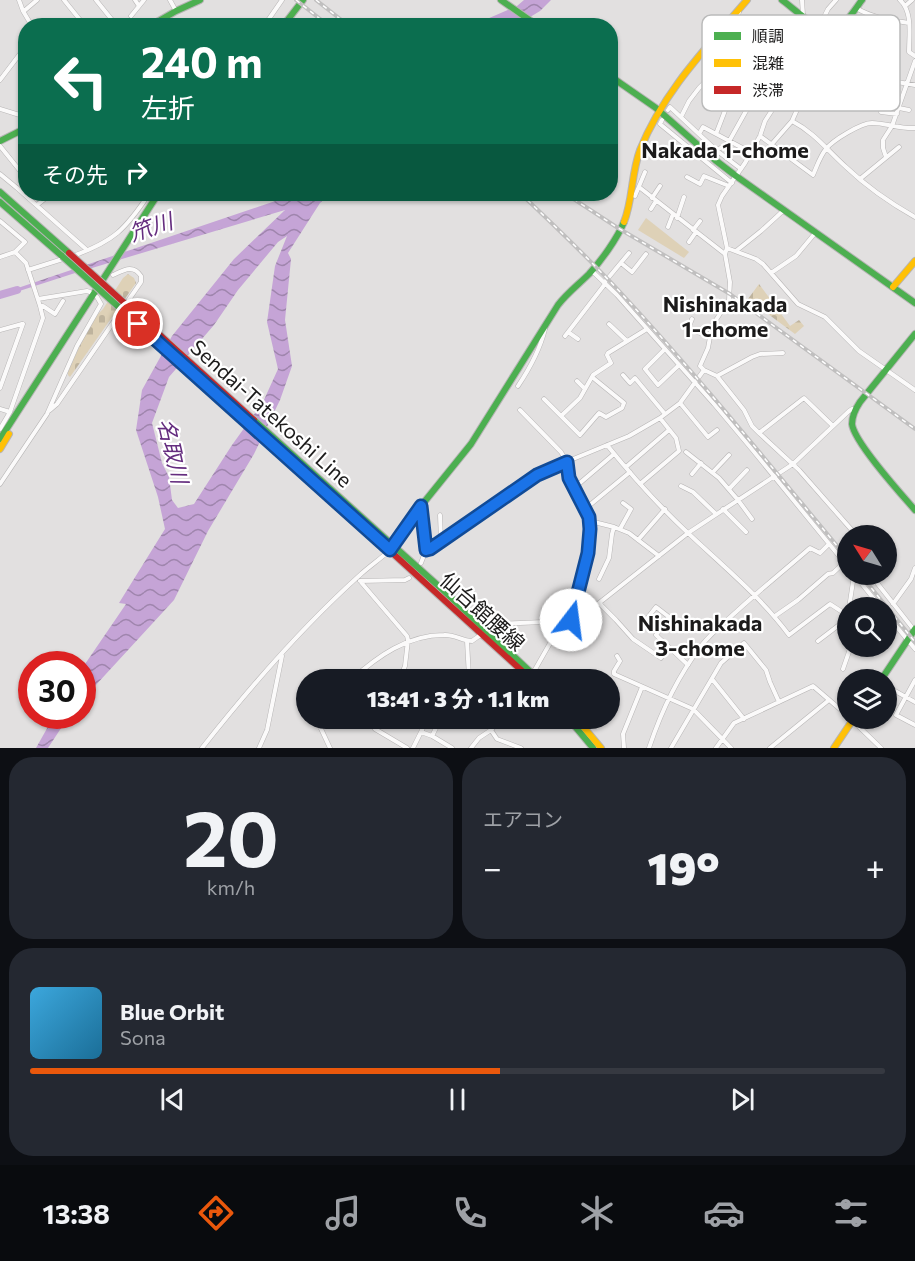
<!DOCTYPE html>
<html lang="ja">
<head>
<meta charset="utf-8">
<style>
	:root { --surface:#171b24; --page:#242831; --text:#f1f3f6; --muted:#9ea1a6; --line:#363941; --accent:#ea580c }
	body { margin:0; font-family:Commissioner,"Noto Sans JP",sans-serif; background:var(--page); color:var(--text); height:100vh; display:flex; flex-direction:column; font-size:22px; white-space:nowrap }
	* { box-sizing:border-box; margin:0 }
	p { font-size:20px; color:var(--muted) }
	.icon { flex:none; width:33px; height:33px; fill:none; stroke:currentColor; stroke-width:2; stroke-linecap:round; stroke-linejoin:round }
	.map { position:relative; height:748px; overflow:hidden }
	.details { display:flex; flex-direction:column; gap:9px; padding:9px; background:#0d0f14; flex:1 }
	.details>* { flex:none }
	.banner { position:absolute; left:18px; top:18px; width:600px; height:183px; border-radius:24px; box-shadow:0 2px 4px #0004; background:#0b6e4f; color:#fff; overflow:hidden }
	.needle { width:39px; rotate:307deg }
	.controls { position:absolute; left:837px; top:525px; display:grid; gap:12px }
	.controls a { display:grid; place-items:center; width:60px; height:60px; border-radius:50%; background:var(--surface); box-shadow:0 2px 4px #0004; font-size:30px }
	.speed { position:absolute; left:18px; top:651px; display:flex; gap:12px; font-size:30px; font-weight:700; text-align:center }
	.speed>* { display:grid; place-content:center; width:78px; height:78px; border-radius:50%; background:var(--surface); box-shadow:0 2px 4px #0004; line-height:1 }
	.speed .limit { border:9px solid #d22; background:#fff; color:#111 }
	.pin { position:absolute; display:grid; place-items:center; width:51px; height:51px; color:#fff; margin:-26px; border:3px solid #fff; border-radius:50%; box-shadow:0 2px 6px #0007 }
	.me { position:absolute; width:66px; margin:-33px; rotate:15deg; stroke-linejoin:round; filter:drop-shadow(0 0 4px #0008) }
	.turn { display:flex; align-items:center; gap:21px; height:126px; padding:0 24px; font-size:27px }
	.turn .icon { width:78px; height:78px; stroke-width:2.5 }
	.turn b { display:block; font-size:42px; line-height:51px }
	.then { display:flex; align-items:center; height:57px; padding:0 24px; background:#0003; gap:12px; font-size:22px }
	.big { font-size:45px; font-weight:800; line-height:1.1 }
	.details .tile { flex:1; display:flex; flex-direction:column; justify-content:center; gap:9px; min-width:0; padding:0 21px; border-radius:24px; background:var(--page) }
	.details .dial { align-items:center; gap:0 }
	.dial b { font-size:78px; line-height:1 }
	.song { display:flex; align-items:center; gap:18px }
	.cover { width:72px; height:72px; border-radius:9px; background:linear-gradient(135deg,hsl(200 70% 55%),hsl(200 70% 35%)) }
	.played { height:6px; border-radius:3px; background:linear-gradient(90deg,var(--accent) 55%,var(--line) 55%) }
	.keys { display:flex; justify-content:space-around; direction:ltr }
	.heat { display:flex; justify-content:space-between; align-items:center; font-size:33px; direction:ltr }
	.details .tiles { flex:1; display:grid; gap:9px; grid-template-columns:1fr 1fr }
	.tile:last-child { grid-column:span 2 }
	.trip { position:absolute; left:296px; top:669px; width:324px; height:60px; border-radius:30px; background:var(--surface); box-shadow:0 2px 4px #0004; font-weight:800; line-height:60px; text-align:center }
	.menu { display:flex; height:96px; justify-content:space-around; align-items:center; background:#090b0e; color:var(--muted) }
	.menu .icon { width:42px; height:42px }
	.menu .on { color:var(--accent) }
	.menu b { font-size:27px; color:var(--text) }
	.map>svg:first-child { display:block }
	.green { fill:#ded1b7 }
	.cemetery { fill:url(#cemetery-stones) }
	.water { fill:url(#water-waves); fill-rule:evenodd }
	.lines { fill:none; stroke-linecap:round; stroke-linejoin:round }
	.river { stroke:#c5a4d6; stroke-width:8 }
	.street-casing { stroke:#b7b5b5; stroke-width:5 }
	.fast-casing { stroke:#b7b5b5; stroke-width:8 }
	.slow-casing { stroke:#b7b5b5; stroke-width:8 }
	.jam-casing { stroke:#b7b5b5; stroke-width:8 }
	.street { stroke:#fbfafa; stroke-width:4 }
	.fast { stroke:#4caf50; stroke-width:6 }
	.slow { stroke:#ffc107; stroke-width:6 }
	.jam { stroke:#c62828; stroke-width:6 }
	.rail-casing { stroke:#c0bfbf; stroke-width:4 }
	.rail { stroke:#fff; stroke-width:1.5; stroke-dasharray:4.5; stroke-linecap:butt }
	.fast-bridge-casing { stroke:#b7b5b5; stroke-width:8; stroke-linecap:butt }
	.jam-bridge-casing { stroke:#b7b5b5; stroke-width:8; stroke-linecap:butt }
	.fast-bridge { stroke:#4caf50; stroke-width:6 }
	.jam-bridge { stroke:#c62828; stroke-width:6 }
	.route-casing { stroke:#114b97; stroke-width:15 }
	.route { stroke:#1a73e8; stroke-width:10 }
	.labels { text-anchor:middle; stroke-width:4.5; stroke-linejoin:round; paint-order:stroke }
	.street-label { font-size:21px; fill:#1c1b1b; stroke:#fff }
	.neighbourhood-label { font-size:22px; font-weight:bold; fill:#1c1b1b; stroke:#fff }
	.water-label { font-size:22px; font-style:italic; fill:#652d7f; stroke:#fff }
	.key { fill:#fff; stroke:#bbb; stroke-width:1.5 }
	.key-label { font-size:16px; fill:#1c1b1b }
</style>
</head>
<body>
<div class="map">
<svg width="915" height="748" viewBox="0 0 915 748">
	<defs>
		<pattern id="cemetery-stones" width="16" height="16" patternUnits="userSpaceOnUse" patternTransform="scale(1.5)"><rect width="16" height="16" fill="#ded1b7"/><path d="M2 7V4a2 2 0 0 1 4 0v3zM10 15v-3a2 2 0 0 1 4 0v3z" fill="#beb39d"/></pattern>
		<pattern id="water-waves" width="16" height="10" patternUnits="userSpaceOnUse" patternTransform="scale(1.5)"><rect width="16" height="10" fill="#c5a4d6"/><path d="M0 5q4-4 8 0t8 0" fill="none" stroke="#9f85ad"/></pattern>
	</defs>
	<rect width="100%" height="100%" fill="#e2e0e0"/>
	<!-- green -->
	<path class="green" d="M646,218L689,252L684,258L638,230Z"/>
	<!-- cemetery -->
	<path class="cemetery" d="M128,274L134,278L136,283L70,377L68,375V372L80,345L95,317L103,309L123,278Z
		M759,284L790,326L799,320L804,326L795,334L748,299Z"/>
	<!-- water -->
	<path class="water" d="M524,0H551L540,11L517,25L476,26L480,22L517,6Z
		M296,194H330L320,203L288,253L291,259L285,320L292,366L280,400L254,454L208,531L174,600L83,699V667L126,604L119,603L165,529L158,497L136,430L142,390L172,336L234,259L285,210L72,274L7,295L6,292ZM287,236L275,266L267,322L278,369L263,402L232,445L194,504L178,508L172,500L169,477L162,463L152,423L169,377L214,325L238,290L278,242Z
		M54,716H69L48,748H36Z"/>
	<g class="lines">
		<!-- river -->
		<path class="river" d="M0,295L17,290"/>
		<!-- street casing -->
		<g class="street-casing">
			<path id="street" d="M19,0L23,11L32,26
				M64,0L85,26
				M96,0L117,26
				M135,0L139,6
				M170,0L176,11
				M802,0L803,15
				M900,0C913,12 909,35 909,52L915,56
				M905,6L912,0
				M856,8C873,18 890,20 909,23
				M24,11L37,0
				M131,16L144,0
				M772,25L790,36
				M264,26L282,0
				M779,29L784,21
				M731,39L743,49L773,66
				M786,42L803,51
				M884,43L888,20
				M810,51L838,64L841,76
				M865,53V85L891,81L915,85
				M829,59L840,37L838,29
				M713,74L731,84
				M0,80L26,46
				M899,108L909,110
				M0,109L26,117
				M668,110L670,107L716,150L741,169
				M881,112L897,114
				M681,117L689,101L699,88L721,66L727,53L739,12
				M662,120L660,124L732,183
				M792,121L808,85V69L812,42
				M699,134L703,127L750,152
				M716,134L726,108
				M760,136L813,175C817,166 820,156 826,149C833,140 861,123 872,123C886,123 900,129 915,128
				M771,145L792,121C815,133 827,150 846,167C867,187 890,203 915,217
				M0,146L25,177
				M716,150L727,145L746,111L758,99L780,52L800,18
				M886,157L883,148V140L892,126L915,61
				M0,174L17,188L87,250
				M687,177L700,184L704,176L729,186
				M860,179L899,147
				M639,187L725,254
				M635,196L645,172
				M652,198L660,186
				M37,205L51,194
				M651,209L656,201
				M677,218L684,197
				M0,221L25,242L15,252L0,257
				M668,227L673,214
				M693,230L700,221
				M689,242L696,232
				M727,248L756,259L763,264L798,304L825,317L859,351L915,390
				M736,251L761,231L784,210
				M73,256C114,241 125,230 149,194
				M621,263L632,272L646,254
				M28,270L66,258
				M592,271L617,295L714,404L750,447L848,567
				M771,273L796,256L816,232
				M604,283L629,253
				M38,299L87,291L90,292
				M40,306H43L55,314L63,301
				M692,319L688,329L710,336
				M609,324L627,341
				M0,330L22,324
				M568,332L578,339
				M565,336L605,284
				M665,349L645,369L658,385L679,365
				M704,370L717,376L744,410L752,426L759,433L799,470L857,536
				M623,375L630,383L635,378L665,414
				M717,376L752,357L760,354L783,353
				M577,381L585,389
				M518,386C530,368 540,350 545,329
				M0,388L23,324
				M544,399L580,435L599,413L606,417L622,408L624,403L592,377
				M680,403L708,437L717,430
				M0,409L10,412
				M50,410L57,404L141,282V276C133,264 124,270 113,275
				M520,410L561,452L567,462L569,478L589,517L590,529L588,553L571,619
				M561,416L580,398L593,375L611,363L607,355L608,353L647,329
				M0,429L10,412L43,318L40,306L26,263L15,252
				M759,433L804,398L833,426
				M607,445C632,476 659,506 688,533C723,566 760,596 789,635L830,604L847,615
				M686,452L719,478L738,500L752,519
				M626,467L669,430
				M713,472L729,455
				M692,474L701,463
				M0,484L47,414L77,346L101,304L97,297
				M640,484L679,451L676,438L660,418
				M681,486L693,492L716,514
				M574,488L614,454
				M729,489L747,470
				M421,507L426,550L421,563
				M585,509L630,472
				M723,509L746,532
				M440,515L441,541
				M590,521L614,527
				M620,529L631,509L623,503
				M638,540L665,509
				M426,550L430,549L544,471L629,436L660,418L680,403L704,370L700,366L708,348L712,326L729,300L730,282L725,254L727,248L718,205L722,196L745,163L760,136L765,121L774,107L795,66L803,51L812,41L828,9L836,0
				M854,574L881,608
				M870,574L914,630
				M599,579L609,558L612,534L614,527L629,533L659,556
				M360,581L407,636L408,640L405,666L401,676L403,680
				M360,581L405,580L409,578
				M599,603L616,620L633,639L661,658
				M893,604L911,579L915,568
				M849,608L854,575
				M886,614L915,649
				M847,615L843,622L848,623
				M775,616L798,600L828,574L833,573L848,559
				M642,625L656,607L669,617L656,635L688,665
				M818,641L843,622
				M617,656L620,661L614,671V674L693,709L731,748
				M843,669L851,646
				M533,673L549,645L561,621
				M712,679L744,719
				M351,680C378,656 407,635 444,635C454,634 462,641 472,641L496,624L567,621L585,614L688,533L793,464L849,411L852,409L855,410
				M465,680L469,677L467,641
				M915,680L896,715L915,725
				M886,686L915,702
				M316,718L330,748
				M853,721L881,748
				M375,729L407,748
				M491,730L502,718
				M421,732L432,736L452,748
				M432,736L441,718
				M202,748C250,687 303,626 361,574C370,566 380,559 389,551
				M259,748L267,730L282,656
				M413,748L428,718
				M471,748L479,738L491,730L497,739L521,748
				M624,748L623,734L642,687
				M649,748C661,712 678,676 701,646C711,633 725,622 737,611C761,589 786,569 810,548L820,553L829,544
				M671,748L721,663L744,643L766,670L770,682L779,702
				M716,748L734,723L813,686L848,716
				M770,748L829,700"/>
		</g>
		<!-- fast casing -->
		<g class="fast-casing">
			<path id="fast" d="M501,0L538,26
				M782,0C792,7 822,35 833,31C844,28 855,9 862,0
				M150,26L176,11L200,0
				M283,26L303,0
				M610,76L656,108L715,160L736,176L915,303
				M0,141L26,128
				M0,192L69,253
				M0,202L62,256
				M915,334L860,402C856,408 852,416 852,424C854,442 901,494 915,510
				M0,439L158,194
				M387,540L443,590L539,680
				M390,550L421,506L471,444L558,305C567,293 578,285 589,274C601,261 617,239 624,222
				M881,680L915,629
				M568,718L593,748"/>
		</g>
		<!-- slow casing -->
		<g class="slow-casing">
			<path id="slow" d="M624,222C633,200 631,174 640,150C663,92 707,47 747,0
				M893,287L915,261
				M0,449L9,434
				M576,718L601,748
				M834,748L854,718"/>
		</g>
		<!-- jam casing -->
		<g class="jam-casing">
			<path id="jam" d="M388,549L532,680"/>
		</g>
		<!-- street -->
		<use href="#street" class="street"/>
		<!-- fast -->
		<use href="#fast" class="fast"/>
		<!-- slow -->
		<use href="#slow" class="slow"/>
		<!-- jam -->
		<use href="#jam" class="jam"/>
		<!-- rail casing -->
		<g class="rail-casing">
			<path id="rail" d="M296,0L329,26
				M316,0L349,26
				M521,194C555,226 589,259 621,293C700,378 773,469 848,559
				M566,194L618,228L730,294L915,429
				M860,574L915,642"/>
		</g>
		<!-- rail -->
		<use href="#rail" class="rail"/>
		<!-- fast-bridge casing -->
		<g class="fast-bridge-casing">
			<path id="fast-bridge" d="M62,256L383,545
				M254,420L387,540"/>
		</g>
		<!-- jam-bridge casing -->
		<g class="jam-bridge-casing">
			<path id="jam-bridge" d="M69,253L254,420"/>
		</g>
		<!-- fast-bridge -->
		<use href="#fast-bridge" class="fast-bridge"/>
		<!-- jam-bridge -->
		<use href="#jam-bridge" class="jam-bridge"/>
	</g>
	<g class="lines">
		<!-- route casing -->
		<g class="route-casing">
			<path id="route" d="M138,324L390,550L421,506L426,550L430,549L537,475L567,462L569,478L589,517L590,529L588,553L571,620"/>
		</g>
		<!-- route -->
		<use href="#route" class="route"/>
	</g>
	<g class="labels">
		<!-- street labels -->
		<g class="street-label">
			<text transform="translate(271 414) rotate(42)" y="7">Sendai-Tatekoshi Line</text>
			<text transform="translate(482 612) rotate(42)" y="7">仙台館腰線</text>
		</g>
		<!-- neighbourhood labels -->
		<g class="neighbourhood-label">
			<text x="725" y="158">Nakada 1-chome</text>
			<text x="725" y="312">Nishinakada<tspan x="725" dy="25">1-chome</tspan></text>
			<text x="700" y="631">Nishinakada<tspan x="700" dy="25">3-chome</tspan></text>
		</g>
		<!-- water labels -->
		<g class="water-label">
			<text transform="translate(151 227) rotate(-18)" y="8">笊川</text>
			<text transform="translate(173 451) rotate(77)" y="8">名取川</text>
		</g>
	</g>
	<!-- legend -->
	<rect x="702" y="15" width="198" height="96" rx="9" class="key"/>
	<rect x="714" y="32" width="27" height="8" fill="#4caf50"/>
	<rect x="714" y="59" width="27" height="8" fill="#ffc107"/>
	<rect x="714" y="86" width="27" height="8" fill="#c62828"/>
	<g class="key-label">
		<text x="752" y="42">順調</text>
		<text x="752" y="69">混雑</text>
		<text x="752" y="96">渋滞</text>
	</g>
</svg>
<div class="controls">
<a><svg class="needle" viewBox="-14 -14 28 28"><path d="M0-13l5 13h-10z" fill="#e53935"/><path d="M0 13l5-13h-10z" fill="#9ea1a6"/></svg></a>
<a><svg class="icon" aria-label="search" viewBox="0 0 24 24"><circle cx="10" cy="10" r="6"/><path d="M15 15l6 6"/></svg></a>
<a><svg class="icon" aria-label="layers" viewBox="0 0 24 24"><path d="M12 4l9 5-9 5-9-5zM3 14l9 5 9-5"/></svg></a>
</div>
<div class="speed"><div class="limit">30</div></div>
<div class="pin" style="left:138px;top:324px;background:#d93025"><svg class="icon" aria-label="arrive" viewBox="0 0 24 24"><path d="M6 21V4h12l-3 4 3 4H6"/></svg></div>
<svg class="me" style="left:571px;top:620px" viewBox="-20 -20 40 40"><circle r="19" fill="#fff"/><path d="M0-13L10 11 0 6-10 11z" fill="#1a73e8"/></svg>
<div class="trip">13:41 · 3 分 · 1.1 km</div>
<div class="banner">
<div class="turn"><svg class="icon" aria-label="left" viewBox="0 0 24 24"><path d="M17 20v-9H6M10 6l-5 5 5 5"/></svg><div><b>240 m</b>左折</div></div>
<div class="then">その先<svg class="icon" aria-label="right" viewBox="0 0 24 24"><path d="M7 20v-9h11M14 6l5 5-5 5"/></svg></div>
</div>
</div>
<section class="details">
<div class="tiles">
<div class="tile dial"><b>20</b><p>km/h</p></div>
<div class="tile"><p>エアコン</p>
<div class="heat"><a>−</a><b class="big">19°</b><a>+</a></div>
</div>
<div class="tile">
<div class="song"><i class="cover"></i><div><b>Blue Orbit</b><p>Sona</p></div></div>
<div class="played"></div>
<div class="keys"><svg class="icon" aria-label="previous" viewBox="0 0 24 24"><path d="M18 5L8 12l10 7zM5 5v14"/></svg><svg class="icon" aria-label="pause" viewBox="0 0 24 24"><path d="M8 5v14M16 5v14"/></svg><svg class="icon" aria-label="next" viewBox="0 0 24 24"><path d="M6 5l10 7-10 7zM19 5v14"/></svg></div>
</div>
</div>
</section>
<nav class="menu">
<b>13:38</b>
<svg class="icon on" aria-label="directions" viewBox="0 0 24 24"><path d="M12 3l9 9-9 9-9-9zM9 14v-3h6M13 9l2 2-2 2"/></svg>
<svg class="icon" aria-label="music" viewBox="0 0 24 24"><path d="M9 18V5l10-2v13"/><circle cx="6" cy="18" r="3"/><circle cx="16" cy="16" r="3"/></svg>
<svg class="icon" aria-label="phone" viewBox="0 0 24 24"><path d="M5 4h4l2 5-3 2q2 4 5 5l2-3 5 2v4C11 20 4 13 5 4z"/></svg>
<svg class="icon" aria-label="climate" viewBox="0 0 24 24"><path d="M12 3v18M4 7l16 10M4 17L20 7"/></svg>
<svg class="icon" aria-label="car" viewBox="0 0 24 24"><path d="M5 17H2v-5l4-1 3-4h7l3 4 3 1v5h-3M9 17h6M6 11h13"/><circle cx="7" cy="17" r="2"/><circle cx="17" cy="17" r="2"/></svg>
<svg class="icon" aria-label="filters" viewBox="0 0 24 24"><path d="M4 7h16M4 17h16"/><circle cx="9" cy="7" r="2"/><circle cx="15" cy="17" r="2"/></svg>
</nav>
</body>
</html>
